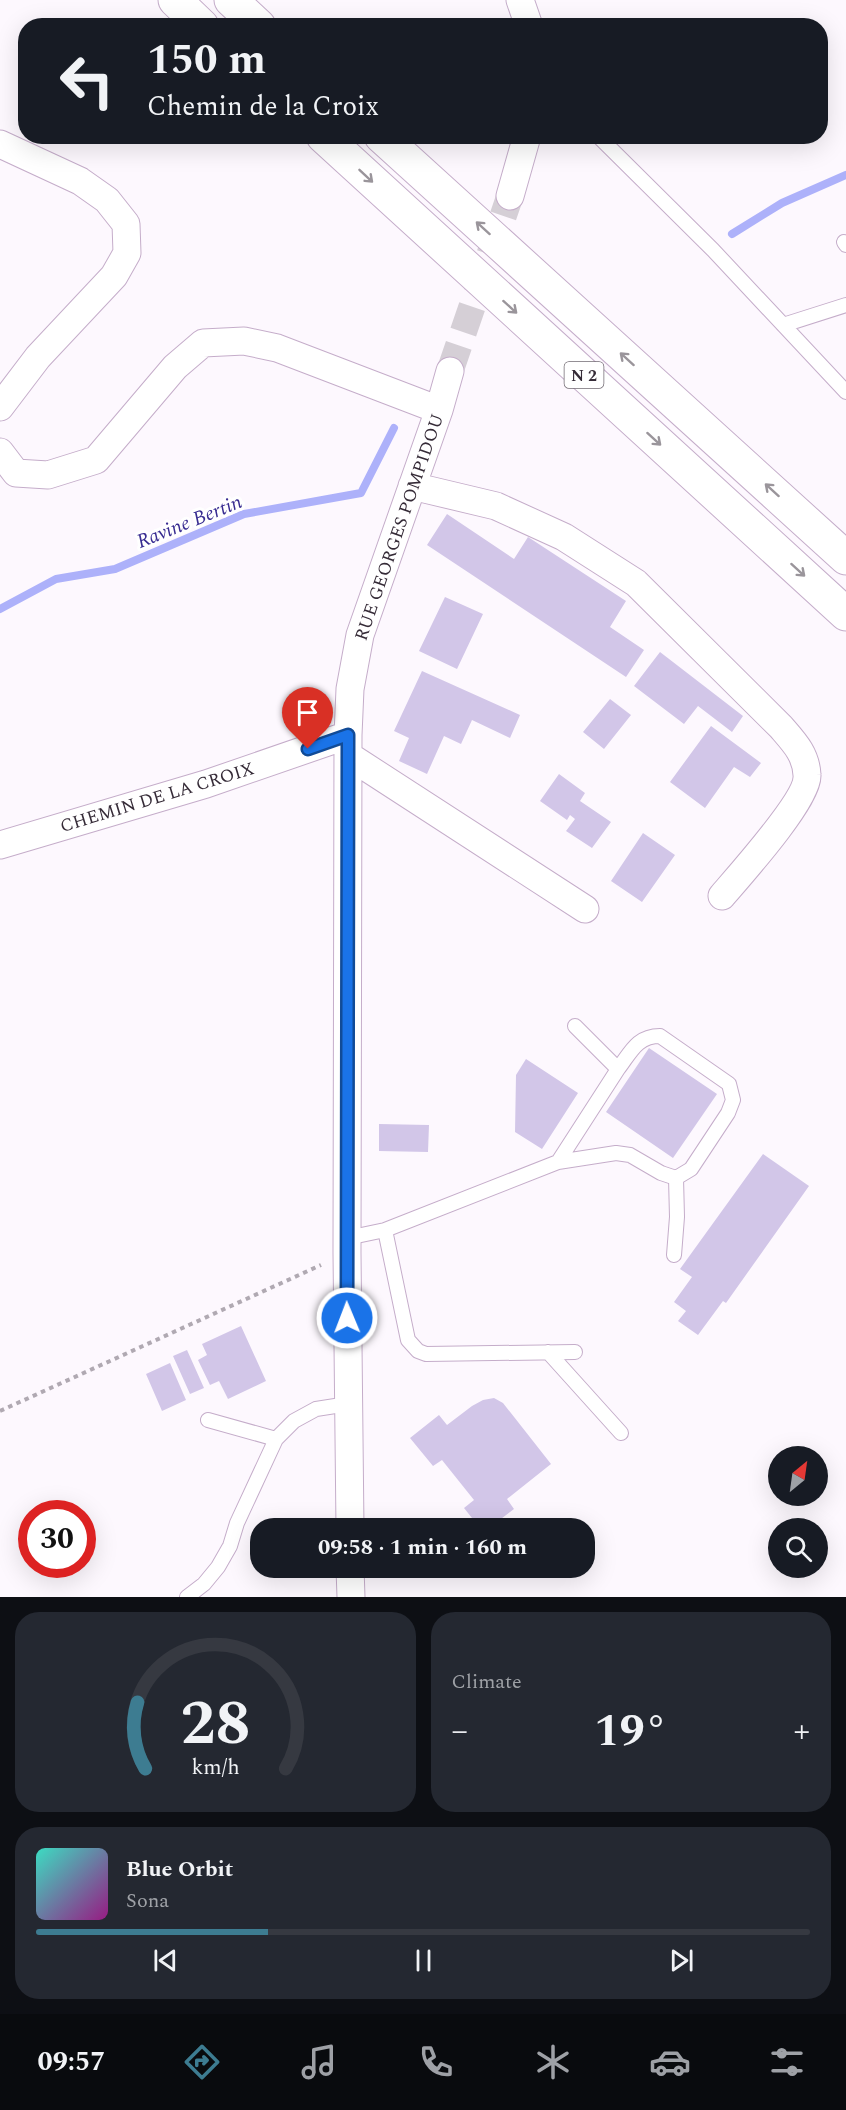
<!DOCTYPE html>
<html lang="en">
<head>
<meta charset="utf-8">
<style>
	:root { --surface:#171b24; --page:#242831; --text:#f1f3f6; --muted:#9ea1a6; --line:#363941; --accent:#3d7c91 }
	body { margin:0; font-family:Spectral,serif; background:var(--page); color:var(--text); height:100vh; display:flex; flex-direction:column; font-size:22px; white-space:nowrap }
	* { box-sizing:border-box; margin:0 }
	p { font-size:20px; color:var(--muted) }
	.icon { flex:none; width:33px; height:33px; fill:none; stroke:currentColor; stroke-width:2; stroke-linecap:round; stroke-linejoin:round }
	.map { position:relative; height:1597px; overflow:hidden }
	.sheet { display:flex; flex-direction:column; gap:15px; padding:15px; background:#0d0f14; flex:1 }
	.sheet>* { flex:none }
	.guide { position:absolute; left:18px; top:18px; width:810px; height:126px; border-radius:24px; box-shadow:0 6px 24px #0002; background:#171b24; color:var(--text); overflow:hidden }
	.needle { width:39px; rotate:29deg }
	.tools { position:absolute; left:768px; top:1446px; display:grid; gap:12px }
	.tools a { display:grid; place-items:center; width:60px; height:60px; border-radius:50%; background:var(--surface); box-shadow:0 6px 24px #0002; font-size:30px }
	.speed { position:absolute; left:18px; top:1500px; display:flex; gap:12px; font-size:30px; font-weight:700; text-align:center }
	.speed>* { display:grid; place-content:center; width:78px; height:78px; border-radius:50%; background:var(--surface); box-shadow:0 6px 24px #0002; line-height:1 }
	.speed .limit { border:9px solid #d22; background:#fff; color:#111 }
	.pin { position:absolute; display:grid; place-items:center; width:51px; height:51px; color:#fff; margin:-62px -26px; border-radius:50% 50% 50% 0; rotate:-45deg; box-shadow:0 0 6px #0007 }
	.pin .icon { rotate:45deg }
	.me { position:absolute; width:66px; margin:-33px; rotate:359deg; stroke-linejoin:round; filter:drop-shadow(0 0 4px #0008) }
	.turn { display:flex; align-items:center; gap:21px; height:126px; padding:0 30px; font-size:27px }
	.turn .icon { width:78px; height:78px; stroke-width:2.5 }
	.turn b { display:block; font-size:42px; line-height:51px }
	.big { font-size:45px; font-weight:700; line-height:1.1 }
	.sheet .card { flex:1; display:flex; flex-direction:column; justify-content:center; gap:9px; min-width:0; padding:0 21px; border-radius:24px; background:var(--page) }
	.sheet .dial { align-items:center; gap:0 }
	.dial svg { height:156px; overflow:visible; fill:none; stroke:var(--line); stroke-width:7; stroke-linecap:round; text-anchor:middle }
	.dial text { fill:var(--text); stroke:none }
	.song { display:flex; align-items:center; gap:18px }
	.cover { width:72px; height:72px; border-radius:9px; background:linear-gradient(135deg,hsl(170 70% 55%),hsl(310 70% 35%)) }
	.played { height:6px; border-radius:3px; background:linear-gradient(90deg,var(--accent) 30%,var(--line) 30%) }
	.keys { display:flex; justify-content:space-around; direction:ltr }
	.heat { display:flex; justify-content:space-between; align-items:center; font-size:33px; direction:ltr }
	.sheet .tiles { flex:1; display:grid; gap:15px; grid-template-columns:1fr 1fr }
	.card:last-child { grid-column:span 2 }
	.trip { position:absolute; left:250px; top:1518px; width:345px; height:60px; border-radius:24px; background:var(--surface); box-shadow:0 6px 24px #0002; font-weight:700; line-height:60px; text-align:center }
	.dock { display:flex; height:96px; justify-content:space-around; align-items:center; background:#090b0e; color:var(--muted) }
	.dock .icon { width:42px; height:42px }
	.dock .selected { color:var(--accent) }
	.dock b { font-size:27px; color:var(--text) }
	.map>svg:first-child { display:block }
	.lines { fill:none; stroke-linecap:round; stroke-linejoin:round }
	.stream { stroke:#adb1fa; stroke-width:8 }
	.building { fill:#d2c6e8 }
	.minor-tunnel { stroke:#d5cfd6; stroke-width:27; stroke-dasharray:27 14; stroke-linecap:butt }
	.service-casing { stroke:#c5adca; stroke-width:16 }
	.minor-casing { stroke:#c5adca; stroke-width:29 }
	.trunk-casing { stroke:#c5adca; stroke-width:35 }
	.path { stroke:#b0a9b2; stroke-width:4; stroke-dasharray:4.5 4.5; stroke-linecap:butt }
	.service { stroke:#fff; stroke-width:14 }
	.minor { stroke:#fff; stroke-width:27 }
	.trunk { stroke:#fff; stroke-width:33 }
	.oneway { stroke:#9a959b }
	.route-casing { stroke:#114b97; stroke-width:15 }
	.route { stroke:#1a73e8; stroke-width:10 }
	.labels { text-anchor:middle; stroke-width:6; stroke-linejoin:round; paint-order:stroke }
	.shield { fill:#fff; stroke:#726b73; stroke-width:1.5 }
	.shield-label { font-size:16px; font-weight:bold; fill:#352b37 }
	.street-label { font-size:18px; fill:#352b37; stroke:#fff }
	.water-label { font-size:20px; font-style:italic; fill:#382c91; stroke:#fff }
</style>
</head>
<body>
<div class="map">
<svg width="846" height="1597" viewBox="0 0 846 1597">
	<rect width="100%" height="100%" fill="#fdf8fe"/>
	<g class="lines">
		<!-- stream -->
		<path class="stream" d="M732,234L782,203L846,175
			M0,609L56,579L115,569L244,514L361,493L394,428"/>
	</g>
	<!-- building -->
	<path class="building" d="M447,514L514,559L528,537L626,601L610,627L644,650L626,677L427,545Z
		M445,597L483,614L457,669L419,651Z
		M660,652L743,716L732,732L698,706L684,724L634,686Z
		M422,671L520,715L510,738L472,720L461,744L444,736L427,774L399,761L409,738L394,731Z
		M610,699L631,715L604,749L583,732Z
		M711,726L761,763L750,777L734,767L705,808L670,782Z
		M559,774L585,793L580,801L611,822L592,848L566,831L575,819L570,815L567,820L540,801Z
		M643,833L675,855L642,902L611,881Z
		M649,1048L717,1094L673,1158L606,1112Z
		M526,1059L578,1093L542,1149L515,1132L516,1075Z
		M379,1124L429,1125L428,1152L379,1151Z
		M763,1154L809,1186L726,1303L723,1301L698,1335L678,1321L686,1311L674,1302L692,1277L680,1269Z
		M241,1326L266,1381L228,1399L219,1381L210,1385L198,1360L207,1355L202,1344Z
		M187,1350L204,1388L190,1394L173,1356Z
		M170,1363L186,1400L162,1411L146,1374Z
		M494,1398L503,1403L551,1464L507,1499L514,1509L489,1528H480L464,1508L474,1500L442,1460L433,1466L410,1438L439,1415L447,1425L472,1406L483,1400Z"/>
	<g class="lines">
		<!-- minor-tunnel -->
		<path class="minor-tunnel" d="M450,371L510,196"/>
		<!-- service casing -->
		<g class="service-casing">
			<path id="service" d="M598,136L713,250L846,392
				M844,242L846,245
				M783,325L846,305
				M558,1162L618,1069L575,1026
				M385,1230L408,1340L418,1351L426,1354L575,1352
				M347,1238L385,1230L558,1162L616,1153L630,1155L661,1173L676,1178L691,1169L728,1113L733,1100L729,1084L660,1036C637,1036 631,1052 618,1069
				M674,1255L677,1217L676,1178
				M548,1352L621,1433
				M208,1420L276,1439
				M187,1597L204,1584L218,1567L230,1546L237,1523L276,1439L294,1421L316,1409L348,1404"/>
		</g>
		<!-- minor casing -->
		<g class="minor-casing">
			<path id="minor" d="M520,0L529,26
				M0,144L80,181L107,200L126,224L127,253L114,276L38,357L0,407
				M510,196L527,136
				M0,452L16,473L48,475L96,460L175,367L203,343L244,341L277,348L439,410
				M412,486L496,506L564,537L636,583L781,727C794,742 806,754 807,775C809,798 740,875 722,896
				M349,756L585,909
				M0,845L206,784L348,735
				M350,1528L347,1253L348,735L350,689L360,635L439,410L450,371
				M350,1568L351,1597"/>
		</g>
		<!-- trunk casing -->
		<g class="trunk-casing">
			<path id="trunk" d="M175,0L202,26
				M231,0L259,26
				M323,136L846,614
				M381,136L846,558"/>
		</g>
		<!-- path -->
		<path class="path" d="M0,1411L321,1265"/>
		<!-- service -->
		<use href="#service" class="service"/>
		<!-- minor -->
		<use href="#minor" class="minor"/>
		<!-- trunk -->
		<use href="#trunk" class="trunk"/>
	</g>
	<!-- one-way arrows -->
	<defs><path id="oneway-shaft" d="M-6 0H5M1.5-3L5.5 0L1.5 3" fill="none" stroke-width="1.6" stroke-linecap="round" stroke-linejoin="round" transform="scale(1.5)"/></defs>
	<g class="oneway">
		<use href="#oneway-shaft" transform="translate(366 176) rotate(43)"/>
		<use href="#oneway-shaft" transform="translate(483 228) rotate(-138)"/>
		<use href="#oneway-shaft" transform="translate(510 307) rotate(42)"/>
		<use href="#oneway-shaft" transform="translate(627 359) rotate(-138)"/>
		<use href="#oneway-shaft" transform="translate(654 439) rotate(42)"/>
		<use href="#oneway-shaft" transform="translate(772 490) rotate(-138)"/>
		<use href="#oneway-shaft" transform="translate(798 570) rotate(42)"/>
	</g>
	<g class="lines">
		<!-- route casing -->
		<g class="route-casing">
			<path id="route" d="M308,749L348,735L347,1318"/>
		</g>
		<!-- route -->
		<use href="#route" class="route"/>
	</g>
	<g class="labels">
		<!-- shield labels -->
		<rect class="shield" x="564.5" y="362" width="39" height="26" rx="4.5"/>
		<g class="shield-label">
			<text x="584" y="381">N 2</text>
		</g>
		<!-- street labels -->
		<g class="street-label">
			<text transform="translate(399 527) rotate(-71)" y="6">RUE GEORGES POMPIDOU</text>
			<text transform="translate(157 797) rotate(-17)" y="6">CHEMIN DE LA CROIX</text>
		</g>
		<!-- water labels -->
		<g class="water-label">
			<text transform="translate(189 521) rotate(-22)" y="7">Ravine Bertin</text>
		</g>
	</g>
</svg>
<div class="tools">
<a><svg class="needle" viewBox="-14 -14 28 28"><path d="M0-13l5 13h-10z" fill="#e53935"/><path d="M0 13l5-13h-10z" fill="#9ea1a6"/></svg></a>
<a><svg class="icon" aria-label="search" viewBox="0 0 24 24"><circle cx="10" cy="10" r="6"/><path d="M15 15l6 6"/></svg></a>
</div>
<div class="speed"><div class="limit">30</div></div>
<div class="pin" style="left:308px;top:749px;background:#d93025"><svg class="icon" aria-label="arrive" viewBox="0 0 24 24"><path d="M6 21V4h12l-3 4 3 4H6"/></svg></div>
<svg class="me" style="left:347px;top:1318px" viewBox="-20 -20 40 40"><circle r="17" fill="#1a73e8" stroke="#fff" stroke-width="3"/><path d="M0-11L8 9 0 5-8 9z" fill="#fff"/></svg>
<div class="trip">09:58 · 1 min · 160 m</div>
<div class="guide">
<div class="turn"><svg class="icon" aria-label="left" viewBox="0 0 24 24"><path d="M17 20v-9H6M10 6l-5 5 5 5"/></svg><div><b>150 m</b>Chemin de la Croix</div></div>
</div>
</div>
<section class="sheet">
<div class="tiles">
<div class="card dial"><svg viewBox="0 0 100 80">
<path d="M14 69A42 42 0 1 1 86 69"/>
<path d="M14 69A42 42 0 0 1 10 35" stroke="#3d7c91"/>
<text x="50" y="56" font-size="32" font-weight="700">28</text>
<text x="50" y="72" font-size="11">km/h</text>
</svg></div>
<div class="card"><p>Climate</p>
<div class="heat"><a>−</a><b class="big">19°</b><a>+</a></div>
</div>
<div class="card">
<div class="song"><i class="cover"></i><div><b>Blue Orbit</b><p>Sona</p></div></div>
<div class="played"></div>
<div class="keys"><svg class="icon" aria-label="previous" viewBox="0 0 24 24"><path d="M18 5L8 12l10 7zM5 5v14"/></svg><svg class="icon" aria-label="pause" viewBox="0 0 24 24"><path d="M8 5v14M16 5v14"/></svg><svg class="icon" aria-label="next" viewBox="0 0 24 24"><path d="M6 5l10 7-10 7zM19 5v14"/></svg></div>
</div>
</div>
</section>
<nav class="dock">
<b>09:57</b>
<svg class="icon selected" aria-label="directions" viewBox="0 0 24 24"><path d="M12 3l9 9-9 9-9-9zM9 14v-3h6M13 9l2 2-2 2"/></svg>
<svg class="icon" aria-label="music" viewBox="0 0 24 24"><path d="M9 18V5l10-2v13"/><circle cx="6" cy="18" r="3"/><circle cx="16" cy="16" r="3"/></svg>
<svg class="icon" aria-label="phone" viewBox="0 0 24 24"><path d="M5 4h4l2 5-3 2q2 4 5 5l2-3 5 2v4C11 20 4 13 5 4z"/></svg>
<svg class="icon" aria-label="climate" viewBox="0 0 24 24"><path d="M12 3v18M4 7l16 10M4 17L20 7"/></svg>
<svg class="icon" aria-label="car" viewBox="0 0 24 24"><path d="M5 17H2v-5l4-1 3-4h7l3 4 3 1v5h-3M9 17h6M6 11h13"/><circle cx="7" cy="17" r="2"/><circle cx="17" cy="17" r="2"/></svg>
<svg class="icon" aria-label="filters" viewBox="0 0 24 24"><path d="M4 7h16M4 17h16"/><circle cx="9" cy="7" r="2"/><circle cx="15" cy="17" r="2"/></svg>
</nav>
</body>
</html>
